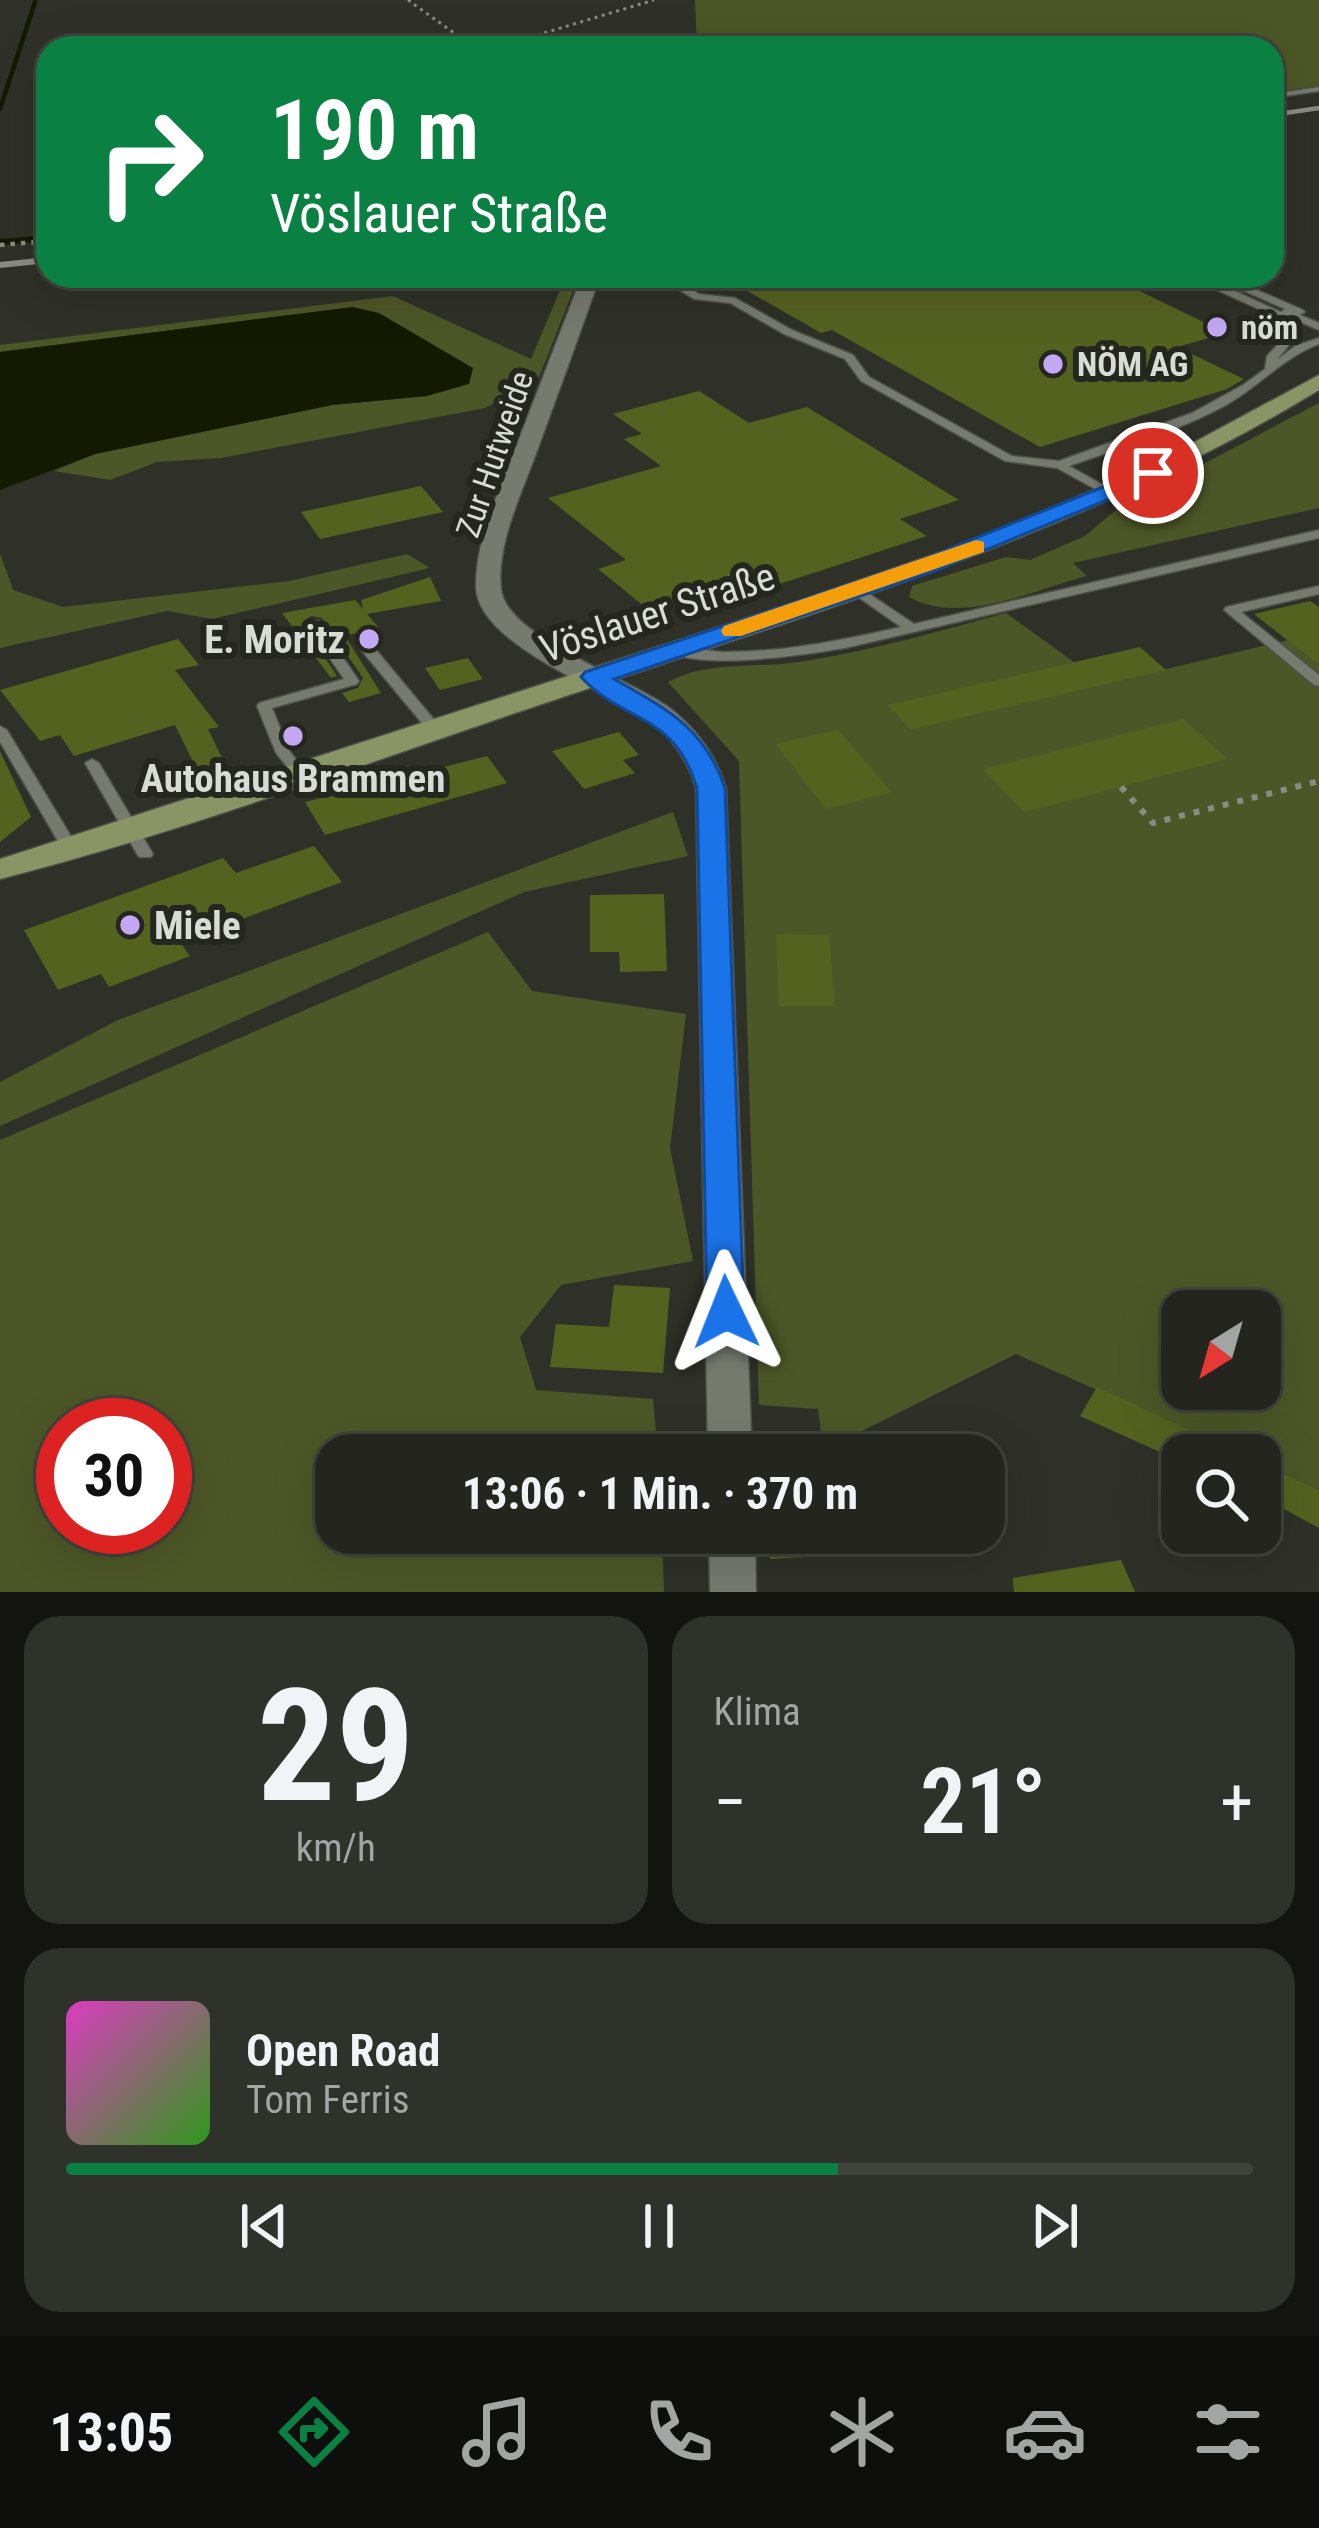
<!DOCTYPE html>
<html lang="de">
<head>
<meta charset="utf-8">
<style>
	:root { --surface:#23251e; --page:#2f312b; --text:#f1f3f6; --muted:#a3a5a4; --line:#40423c; --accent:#0b8043 }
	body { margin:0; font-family:"Roboto Condensed",sans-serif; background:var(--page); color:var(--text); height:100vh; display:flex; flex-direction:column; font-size:45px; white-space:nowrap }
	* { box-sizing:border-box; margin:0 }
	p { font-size:39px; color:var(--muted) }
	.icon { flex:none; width:66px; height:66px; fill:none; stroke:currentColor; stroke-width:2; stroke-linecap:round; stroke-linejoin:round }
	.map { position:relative; height:1592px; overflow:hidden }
	.details { display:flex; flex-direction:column; gap:24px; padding:24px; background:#131410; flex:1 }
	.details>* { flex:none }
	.guide { position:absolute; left:36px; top:36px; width:1248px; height:252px; border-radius:36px; box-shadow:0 12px 48px #0002,0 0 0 3px var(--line); background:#0b8043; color:#fff; overflow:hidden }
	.needle { width:78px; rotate:217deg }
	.fabs { position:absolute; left:1161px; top:1290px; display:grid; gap:24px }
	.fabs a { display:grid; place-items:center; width:120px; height:120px; border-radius:24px; background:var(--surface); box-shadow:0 12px 48px #0002,0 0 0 3px var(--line); font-size:60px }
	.speed { position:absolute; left:36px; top:1398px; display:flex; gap:24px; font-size:60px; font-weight:700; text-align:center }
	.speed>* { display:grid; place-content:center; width:156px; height:156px; border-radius:50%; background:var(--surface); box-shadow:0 12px 48px #0002,0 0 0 3px var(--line); line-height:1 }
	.speed .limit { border:18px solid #d22; background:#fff; color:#111 }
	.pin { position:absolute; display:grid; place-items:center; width:102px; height:102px; color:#fff; margin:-51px; border:6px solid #fff; border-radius:50%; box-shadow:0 3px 12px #0007 }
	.me { position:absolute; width:132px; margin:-66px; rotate:358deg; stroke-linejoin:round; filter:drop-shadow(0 0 9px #0008) }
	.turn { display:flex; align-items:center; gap:42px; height:252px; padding:0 36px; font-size:54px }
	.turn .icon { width:156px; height:156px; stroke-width:2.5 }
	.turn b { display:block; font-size:84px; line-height:102px }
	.big { font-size:90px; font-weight:700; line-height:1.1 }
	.details .widget { flex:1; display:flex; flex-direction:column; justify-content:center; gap:18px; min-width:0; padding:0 42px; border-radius:36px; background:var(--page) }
	.details .dial { align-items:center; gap:0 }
	.dial b { font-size:156px; line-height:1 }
	.song { display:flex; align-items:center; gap:36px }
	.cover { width:144px; height:144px; border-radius:18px; background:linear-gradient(135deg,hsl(310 70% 55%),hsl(110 70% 35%)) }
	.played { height:12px; border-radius:6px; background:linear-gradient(90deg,var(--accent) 65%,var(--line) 65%) }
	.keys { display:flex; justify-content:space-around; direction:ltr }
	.heat { display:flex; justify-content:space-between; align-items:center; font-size:66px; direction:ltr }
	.details .tiles { flex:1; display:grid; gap:24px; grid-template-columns:1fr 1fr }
	.widget:last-child { grid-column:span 2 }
	.trip { position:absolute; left:315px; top:1434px; width:690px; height:120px; border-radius:36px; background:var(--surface); box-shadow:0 12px 48px #0002,0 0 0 3px var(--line); font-weight:700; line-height:120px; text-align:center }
	.tab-bar { display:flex; height:192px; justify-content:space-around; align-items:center; background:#0e0f0c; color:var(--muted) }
	.tab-bar .icon { width:84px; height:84px }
	.tab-bar .current { color:var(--accent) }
	.tab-bar b { font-size:54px; color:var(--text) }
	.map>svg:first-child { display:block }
	.green { fill:#4c5727; fill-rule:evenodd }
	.water { fill:#141a00 }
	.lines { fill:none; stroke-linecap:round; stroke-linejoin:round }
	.stream-far1 { stroke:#141a00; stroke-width:4.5 }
	.stream { stroke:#141a00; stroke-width:6 }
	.building { fill:#546220 }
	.service-casing { stroke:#4d4f48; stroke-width:3 }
	.minor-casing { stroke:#4d4f48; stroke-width:3 }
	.primary-casing { stroke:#4d4f48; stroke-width:3 }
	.path-far2 { stroke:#8a8c84; stroke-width:3; stroke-dasharray:3 4.5; stroke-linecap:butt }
	.path-far1 { stroke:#8a8c84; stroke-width:4.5; stroke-dasharray:4.5 6; stroke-linecap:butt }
	.path { stroke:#8a8c84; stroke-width:6; stroke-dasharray:6 9; stroke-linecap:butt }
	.service { fill:#767a6f; fill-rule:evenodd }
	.minor { fill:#767a6f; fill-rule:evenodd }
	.primary { fill:#899564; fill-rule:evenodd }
	.rail-far1 { stroke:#898b84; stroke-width:4.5 }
	.rail { stroke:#898b84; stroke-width:6 }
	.route { fill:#1a73e8; stroke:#114b97; stroke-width:3 }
	.slow { fill:#f59e0b }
	.poi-dot { fill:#c2a8f2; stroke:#25271e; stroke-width:4.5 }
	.labels { text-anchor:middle; stroke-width:12; stroke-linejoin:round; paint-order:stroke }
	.far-poi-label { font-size:33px; font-weight:bold; fill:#d9dbd5; stroke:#25271e; text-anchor:start }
	.far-street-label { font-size:33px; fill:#d9dbd5; stroke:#25271e }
	.street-label { font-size:39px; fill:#d9dbd5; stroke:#25271e }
	.poi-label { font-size:39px; font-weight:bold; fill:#d9dbd5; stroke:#25271e; text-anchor:end }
</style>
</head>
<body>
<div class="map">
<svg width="1319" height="1592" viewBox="0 0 1319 1592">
	<rect width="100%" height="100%" fill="#2f3128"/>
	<!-- green -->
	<path class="green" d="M695,0H1319V86L1272,92V48H697Z
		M566,276H579L539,377L485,408L221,458L157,462L110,480L54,471L95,454L332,405L427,396L353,307L0,352V345L393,296L531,359Z
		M1319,403V508L1073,563L1087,576C1033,590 961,626 909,597L912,586L1006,557L1030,560L1085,536L1116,510Z
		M0,553L13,590L63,607L289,581L407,554L430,568L212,619L167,611L0,648Z
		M1006,613L1074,662L911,730L1288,640L1319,665V1490L1260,1463V1455H1243L1016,1354L842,1441L822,1440L818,1409L759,1405L739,761L668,682C709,660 759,669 805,661C874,650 940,631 1006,613ZM1182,1311H1260V1389H1182Z
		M673,812L688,856L524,892L0,1126V1082L118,1020Z
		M488,932L532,991L686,1014L670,1148L693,1261L561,1285L520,1337L536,1390L653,1399L658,1455H336V1533H662L664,1592H0V1140ZM63,1425H165V1527H63Z"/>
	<!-- water -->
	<path class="water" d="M353,307L379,313L473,368L469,384L427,396L332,405L95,454L0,490V352Z"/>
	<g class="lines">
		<!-- stream-far1 -->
		<path class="stream-far1" d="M0,109L35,2"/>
		<!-- stream -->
		<path class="stream" d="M0,242L48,238"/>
	</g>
	<!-- building -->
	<path class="building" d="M721,276H1109L1226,333L1177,347L1244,379L1227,389L1040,447L832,330L821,333Z
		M699,391L749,423L807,407L959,500L900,519L927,536L687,614L667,598L644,606L598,569L626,560L548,498L661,466L624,439L642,434L613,414Z
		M421,486L443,512L320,539L301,512Z
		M430,577L441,601L367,614L378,627L345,636L381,693L349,702L342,693L358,688L363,678L322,618L311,616L302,623L337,676L331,678L282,613L355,600L363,609L361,600Z
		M1310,601L1319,607V665L1254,614Z
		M178,639L199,665L175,670L219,727L208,729L225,764L197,770L175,725L74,756L60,735L40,741L0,690Z
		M1140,647L1166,670L911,730L888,705Z
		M468,658L483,679L440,690L425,668Z
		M1183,719L1228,759L1024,812L983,769Z
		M838,730L892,792L826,809L775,744Z
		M619,732L639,755L623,760L635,773L584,789L552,751Z
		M0,751L31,817L0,842Z
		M487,756L507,783L325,835L305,802Z
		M314,846L342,882L180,942L190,956L109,987L101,974L58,990L24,930L223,858L236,873Z
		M664,894L667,971L620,972L619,952H590V895Z
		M776,934L829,935L835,1006H779Z
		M614,1285L670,1288L663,1373L550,1367L556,1324L609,1327Z
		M1097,1387L1243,1455H1182V1462L1080,1416Z
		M1260,1463L1319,1490V1528L1260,1496Z
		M766,1533H873L874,1553L770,1559Z
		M1121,1560L1135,1592H1014L1013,1578Z"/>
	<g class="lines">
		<!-- service casing -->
		<g class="service-casing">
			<path id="service" d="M1319,87V91L1272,98V94Z
				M657,276H669L699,294L735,298L792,330L853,355L869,377L1012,456L1059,461L1192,413L1243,385L1265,369L1267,356L1291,330L1287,322L1219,291L1200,276H1211L1225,287L1248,286L1303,310L1305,312L1300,315L1319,323V330L1296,320L1301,330L1277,360L1295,346L1319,338V344C1284,357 1258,387 1226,405C1177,432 1122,447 1069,466L1114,491V495L1110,497L1057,468L1005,461L861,381L845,359L784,334L730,303L694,299ZM1235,291H1244L1285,309L1281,312Z
				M1319,530V538L845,648C803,655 705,670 669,652C684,645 707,651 724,652C785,652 843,640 901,627L851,592L850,589L856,585L914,624Z
				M1319,586V594L1241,612L1319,675V686L1314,685L1224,610L1226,607Z
				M313,620L318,621L359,681L357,684L272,708L290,752L309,776L302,780L297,779L276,753L257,706L259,703L344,679L306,624Z
				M367,644L372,645L441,728L443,731L441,734H431L362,651L360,648L362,645Z
				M0,726L7,730L78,848L75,851L70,853L62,848L0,742Z
				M92,759L99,763L153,854L151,857H139L137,854L85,763Z"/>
		</g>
		<!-- minor casing -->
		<g class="minor-casing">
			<path id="minor" d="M582,276H600C580,333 559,391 538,448C523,491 496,543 501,589C506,639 640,681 676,713C701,735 716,757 726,788L752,1455H708L696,788C688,761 674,739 651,722C610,691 476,645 476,586C476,538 499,491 516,447C538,390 560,333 582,276Z
				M709,1533H755L756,1592H710Z"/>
		</g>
		<!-- primary casing -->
		<g class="primary-casing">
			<path id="primary" d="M1319,375V390C1081,535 816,612 554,700C371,761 187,831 0,879V859L806,599L981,538L1150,466Z"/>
		</g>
		<!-- path-far2 -->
		<path class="path-far2" d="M408,0L475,48
			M494,48L654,0"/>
		<!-- path-far1 -->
		<path class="path-far1" d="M0,245L48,241"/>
		<!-- path -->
		<path class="path" d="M1121,787L1153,823L1319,781"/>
		<!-- service -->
		<use href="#service" class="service"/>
		<!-- minor -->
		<use href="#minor" class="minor"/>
		<!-- primary -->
		<use href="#primary" class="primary"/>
		<!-- rail-far1 -->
		<path class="rail-far1" d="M1272,115L1319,108"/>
		<!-- rail -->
		<path class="rail" d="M0,265L48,260"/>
	</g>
	<!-- route -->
	<path class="route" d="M1153,467L1163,473L1160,478L937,570L614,679C667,709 705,728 725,788L744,1312L739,1323L726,1327L713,1323L707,1312L697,788C674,712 625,724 581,677L585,672L921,560Z"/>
	<!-- slow -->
	<path class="slow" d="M976,540L984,542V552L741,636H724L721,631L724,626Z"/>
	<!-- markers -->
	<g class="poi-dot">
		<circle cx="1217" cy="327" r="12"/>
		<circle cx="1053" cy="364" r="12"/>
		<circle cx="369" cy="639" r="12"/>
		<circle cx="293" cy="736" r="12"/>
		<circle cx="130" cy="925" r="12"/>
	</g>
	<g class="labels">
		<!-- far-poi labels -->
		<g class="far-poi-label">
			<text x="1241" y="339">nöm</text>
			<text x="1077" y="376">NÖM AG</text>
		</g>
		<!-- far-street labels -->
		<g class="far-street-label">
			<text transform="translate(494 454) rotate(-71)" y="12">Zur Hutweide</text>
		</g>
		<!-- street labels -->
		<g class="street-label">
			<text transform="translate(657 612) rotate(-18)" y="14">Vöslauer Straße</text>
		</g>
		<!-- poi labels -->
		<g class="poi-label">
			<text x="345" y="653">E. Moritz</text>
			<text x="293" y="792" text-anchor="middle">Autohaus Brammen</text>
			<text x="154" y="939" text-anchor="start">Miele</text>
		</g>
	</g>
</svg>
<div class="fabs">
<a><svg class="needle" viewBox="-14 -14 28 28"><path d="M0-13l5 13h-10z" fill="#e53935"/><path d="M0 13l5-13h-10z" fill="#a3a5a4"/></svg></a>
<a><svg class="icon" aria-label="search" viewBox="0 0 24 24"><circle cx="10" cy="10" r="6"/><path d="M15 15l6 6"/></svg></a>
</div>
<div class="speed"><div class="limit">30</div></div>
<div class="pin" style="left:1153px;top:473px;background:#d93025"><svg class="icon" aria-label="arrive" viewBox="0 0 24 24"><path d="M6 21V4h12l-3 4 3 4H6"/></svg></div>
<svg class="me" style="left:726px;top:1312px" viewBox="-20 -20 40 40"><path d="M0-17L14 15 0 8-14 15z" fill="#1a73e8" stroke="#fff" stroke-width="4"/></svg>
<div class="trip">13:06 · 1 Min. · 370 m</div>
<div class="guide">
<div class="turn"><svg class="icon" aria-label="right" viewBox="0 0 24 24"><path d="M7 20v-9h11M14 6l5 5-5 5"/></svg><div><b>190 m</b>Vöslauer Straße</div></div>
</div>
</div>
<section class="details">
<div class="tiles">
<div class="widget dial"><b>29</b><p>km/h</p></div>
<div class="widget"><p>Klima</p>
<div class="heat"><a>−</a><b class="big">21°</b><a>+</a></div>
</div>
<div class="widget">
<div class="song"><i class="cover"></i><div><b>Open Road</b><p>Tom Ferris</p></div></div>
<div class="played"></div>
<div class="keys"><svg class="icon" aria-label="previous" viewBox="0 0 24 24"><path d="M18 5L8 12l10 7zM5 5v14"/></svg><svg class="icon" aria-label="pause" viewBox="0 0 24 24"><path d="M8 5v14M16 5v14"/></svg><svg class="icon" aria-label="next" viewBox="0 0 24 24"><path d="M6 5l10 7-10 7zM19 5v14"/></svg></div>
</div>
</div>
</section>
<nav class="tab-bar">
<b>13:05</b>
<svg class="icon current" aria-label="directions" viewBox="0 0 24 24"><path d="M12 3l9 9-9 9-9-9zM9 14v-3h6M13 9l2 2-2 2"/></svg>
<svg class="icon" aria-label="music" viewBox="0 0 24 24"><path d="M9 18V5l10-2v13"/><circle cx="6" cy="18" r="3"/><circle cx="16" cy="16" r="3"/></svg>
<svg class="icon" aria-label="phone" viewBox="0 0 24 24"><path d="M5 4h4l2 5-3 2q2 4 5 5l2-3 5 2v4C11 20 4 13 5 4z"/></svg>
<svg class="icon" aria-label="climate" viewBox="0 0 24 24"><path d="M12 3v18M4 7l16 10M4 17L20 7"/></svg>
<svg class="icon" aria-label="car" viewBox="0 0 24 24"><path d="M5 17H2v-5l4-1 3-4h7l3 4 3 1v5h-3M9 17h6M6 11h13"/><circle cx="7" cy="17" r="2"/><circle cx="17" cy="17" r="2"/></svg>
<svg class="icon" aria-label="filters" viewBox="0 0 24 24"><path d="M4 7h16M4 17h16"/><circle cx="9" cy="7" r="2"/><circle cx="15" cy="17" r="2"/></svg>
</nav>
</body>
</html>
